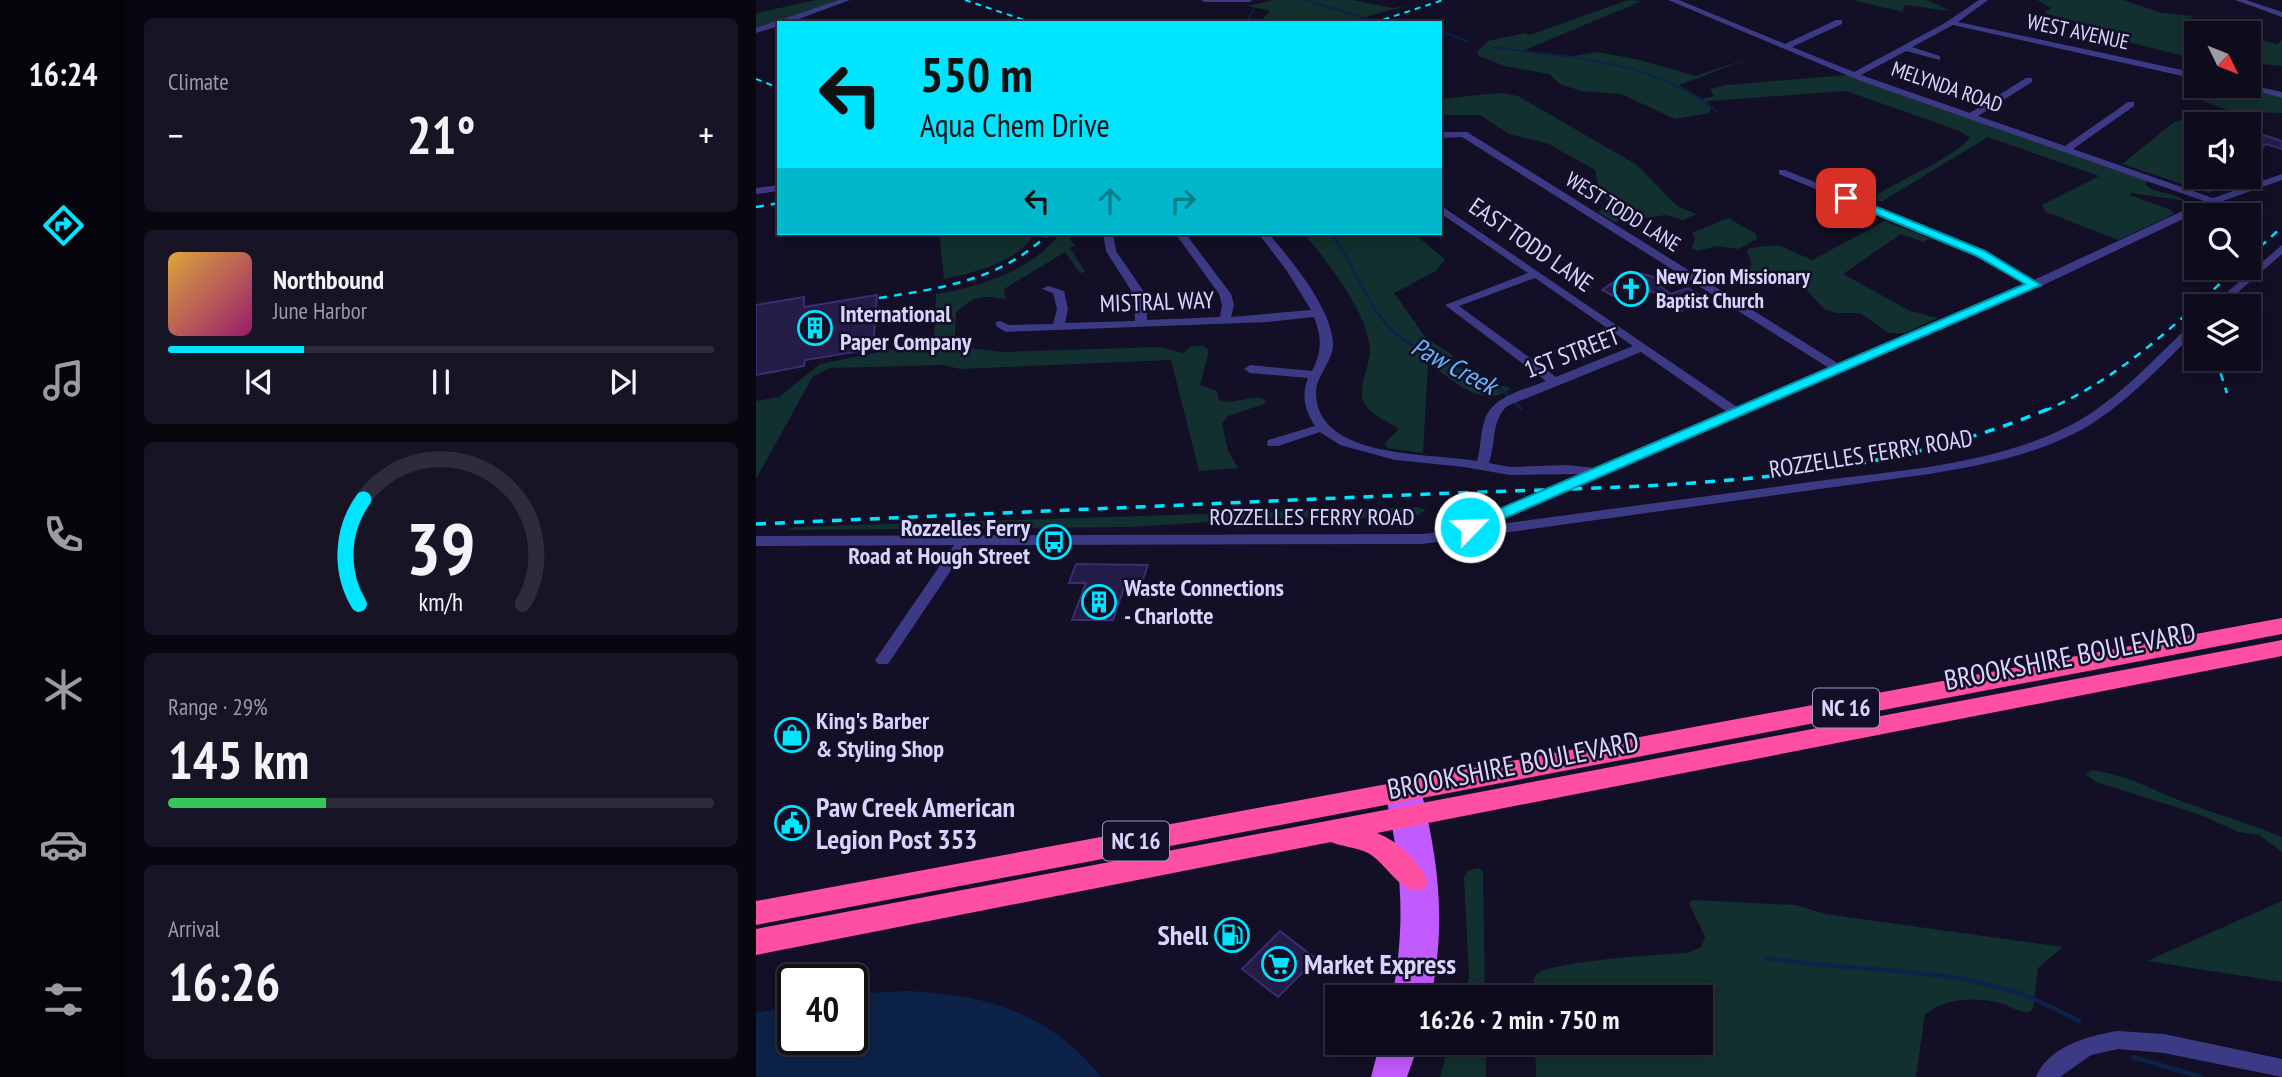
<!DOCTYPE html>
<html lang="en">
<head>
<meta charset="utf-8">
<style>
	:root { --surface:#0e0b1c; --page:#171425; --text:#f1f3f6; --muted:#9b9ba3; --line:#2e2b3b; --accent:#00e5ff }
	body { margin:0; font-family:"PT Sans Narrow",sans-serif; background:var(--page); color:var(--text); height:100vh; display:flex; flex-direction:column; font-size:26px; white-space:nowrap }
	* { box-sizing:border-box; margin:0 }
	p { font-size:23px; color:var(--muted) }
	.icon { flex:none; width:38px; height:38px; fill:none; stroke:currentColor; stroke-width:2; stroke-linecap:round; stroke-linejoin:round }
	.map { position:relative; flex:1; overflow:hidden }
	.panel { display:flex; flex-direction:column; gap:18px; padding:18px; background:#08060f; width:630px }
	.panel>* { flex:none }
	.hud { position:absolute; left:21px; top:21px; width:665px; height:214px; border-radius:0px; box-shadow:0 4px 18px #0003,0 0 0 2px var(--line); background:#00e5ff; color:#111; overflow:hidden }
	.needle { width:46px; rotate:133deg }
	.buttons { position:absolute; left:1428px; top:21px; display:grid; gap:14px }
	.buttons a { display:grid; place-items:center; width:77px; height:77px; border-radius:0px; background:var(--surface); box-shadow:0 4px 18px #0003,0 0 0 2px var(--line); font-size:35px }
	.speed { position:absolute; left:21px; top:964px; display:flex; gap:14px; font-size:35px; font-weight:700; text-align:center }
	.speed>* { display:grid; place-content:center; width:91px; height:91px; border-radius:50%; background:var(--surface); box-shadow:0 4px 18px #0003,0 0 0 2px var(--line); line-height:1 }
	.speed .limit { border:4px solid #111; border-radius:10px; background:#fff; color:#111 }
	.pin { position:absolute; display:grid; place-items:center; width:60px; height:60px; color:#fff; margin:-30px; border-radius:14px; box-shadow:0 4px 10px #0006 }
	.me { position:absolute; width:77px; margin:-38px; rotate:66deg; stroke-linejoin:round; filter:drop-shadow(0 0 5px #0008) }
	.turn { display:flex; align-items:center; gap:24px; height:147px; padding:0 28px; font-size:32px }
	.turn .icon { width:91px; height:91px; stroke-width:2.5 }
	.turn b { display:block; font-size:49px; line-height:60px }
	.lanes { display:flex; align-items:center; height:66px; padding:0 28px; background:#0003; justify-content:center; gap:35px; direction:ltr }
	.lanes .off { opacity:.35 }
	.big { font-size:52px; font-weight:700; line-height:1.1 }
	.panel .widget { flex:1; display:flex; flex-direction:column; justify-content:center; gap:10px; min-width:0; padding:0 24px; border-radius:10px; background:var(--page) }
	.panel .dial { align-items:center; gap:0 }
	.dial svg { height:182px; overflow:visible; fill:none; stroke:var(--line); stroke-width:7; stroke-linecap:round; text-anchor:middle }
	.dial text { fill:var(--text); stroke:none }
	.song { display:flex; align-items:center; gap:21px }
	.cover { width:84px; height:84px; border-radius:10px; background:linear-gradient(135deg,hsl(40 70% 55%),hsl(320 70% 35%)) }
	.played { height:7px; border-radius:4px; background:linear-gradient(90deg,var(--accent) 25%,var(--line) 25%) }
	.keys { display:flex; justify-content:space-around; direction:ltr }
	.heat { display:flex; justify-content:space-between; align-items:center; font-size:38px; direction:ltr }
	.charge { height:10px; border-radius:5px; background:linear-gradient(90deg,#34c759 29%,var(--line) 0) }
	.trip { position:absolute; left:569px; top:985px; width:388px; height:70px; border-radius:0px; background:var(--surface); box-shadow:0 4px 18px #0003,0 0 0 2px var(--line); font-weight:700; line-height:70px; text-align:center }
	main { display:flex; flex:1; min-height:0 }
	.menu { display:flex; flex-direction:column; width:126px; justify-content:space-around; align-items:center; background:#06040b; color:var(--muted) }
	.menu .icon { width:49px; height:49px }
	.menu .active { color:var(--accent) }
	.menu b { font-size:32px; color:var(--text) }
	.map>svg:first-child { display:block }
	.green { fill:#12302f }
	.water { fill:#0c2248 }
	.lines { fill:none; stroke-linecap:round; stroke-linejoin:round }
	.stream-far2 { stroke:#0c2248; stroke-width:2 }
	.stream-far1 { stroke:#0c2248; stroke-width:2.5 }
	.stream { stroke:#0c2248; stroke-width:4.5 }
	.building { fill:#241b47; stroke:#3b2d73; stroke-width:2 }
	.minor { fill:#3d3a85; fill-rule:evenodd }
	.major { fill:#c25bff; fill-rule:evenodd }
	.highway { fill:#ff4fa3; fill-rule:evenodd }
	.rail-far2 { stroke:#00e5ff; stroke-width:2; stroke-dasharray:6 5; stroke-linecap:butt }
	.rail-far1 { stroke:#00e5ff; stroke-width:2.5; stroke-dasharray:8 7; stroke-linecap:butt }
	.rail { stroke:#00e5ff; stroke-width:3.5; stroke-dasharray:10 9; stroke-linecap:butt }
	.route { fill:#00e5ff; stroke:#0095a6; stroke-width:2 }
	.labels { text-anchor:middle; stroke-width:5; stroke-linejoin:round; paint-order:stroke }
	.far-street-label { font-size:21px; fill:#d9d4ff; stroke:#130f26 }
	.far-poi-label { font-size:21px; font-weight:bold; fill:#d9d4ff; stroke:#130f26; text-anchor:start }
	.shield { fill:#130f26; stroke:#9e99be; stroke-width:2 }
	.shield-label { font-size:23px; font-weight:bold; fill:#d9d4ff }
	.street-label { font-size:24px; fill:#d9d4ff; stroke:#130f26 }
	.poi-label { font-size:24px; font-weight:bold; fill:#d9d4ff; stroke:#130f26; text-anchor:start }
	.water-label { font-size:26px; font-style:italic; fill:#62b6ff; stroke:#130f26 }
	.near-street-label { font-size:28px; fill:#d9d4ff; stroke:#130f26 }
	.near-poi-label { font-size:28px; font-weight:bold; fill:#d9d4ff; stroke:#130f26; text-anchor:start }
</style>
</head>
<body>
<main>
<nav class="menu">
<b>16:24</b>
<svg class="icon active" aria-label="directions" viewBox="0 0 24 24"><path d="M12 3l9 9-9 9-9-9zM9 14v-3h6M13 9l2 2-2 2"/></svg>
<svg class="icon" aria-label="music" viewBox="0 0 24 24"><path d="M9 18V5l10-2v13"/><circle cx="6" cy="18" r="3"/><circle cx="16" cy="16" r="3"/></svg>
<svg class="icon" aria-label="phone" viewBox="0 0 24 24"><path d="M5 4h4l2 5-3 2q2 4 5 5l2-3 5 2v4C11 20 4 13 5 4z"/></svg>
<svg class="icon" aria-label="climate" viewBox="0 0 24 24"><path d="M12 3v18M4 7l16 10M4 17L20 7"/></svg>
<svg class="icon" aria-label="car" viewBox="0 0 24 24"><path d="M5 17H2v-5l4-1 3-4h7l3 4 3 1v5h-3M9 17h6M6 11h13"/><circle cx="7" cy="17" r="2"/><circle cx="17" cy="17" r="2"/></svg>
<svg class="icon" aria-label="filters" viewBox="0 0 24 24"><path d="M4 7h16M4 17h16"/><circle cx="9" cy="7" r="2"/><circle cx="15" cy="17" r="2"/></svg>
</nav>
<section class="panel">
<div class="widget"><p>Climate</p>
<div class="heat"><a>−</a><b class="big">21°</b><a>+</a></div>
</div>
<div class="widget">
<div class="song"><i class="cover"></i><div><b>Northbound</b><p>June Harbor</p></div></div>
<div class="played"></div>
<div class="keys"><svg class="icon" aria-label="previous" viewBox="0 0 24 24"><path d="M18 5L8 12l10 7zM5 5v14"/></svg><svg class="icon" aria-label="pause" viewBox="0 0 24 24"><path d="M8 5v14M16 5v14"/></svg><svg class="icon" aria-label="next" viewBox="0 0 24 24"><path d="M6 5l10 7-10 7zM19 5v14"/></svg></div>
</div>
<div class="widget dial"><svg viewBox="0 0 100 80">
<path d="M14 69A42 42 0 1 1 86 69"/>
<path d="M14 69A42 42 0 0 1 16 23" stroke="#00e5ff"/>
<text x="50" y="56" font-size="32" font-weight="700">39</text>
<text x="50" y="72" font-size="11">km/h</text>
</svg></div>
<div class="widget"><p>Range · 29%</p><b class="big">145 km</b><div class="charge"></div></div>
<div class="widget"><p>Arrival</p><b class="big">16:26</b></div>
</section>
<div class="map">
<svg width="1526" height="1077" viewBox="0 0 1526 1077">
	<rect width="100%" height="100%" fill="#130f26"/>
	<!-- green -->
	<path class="green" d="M60,0H83L0,29V13Z
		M518,0H596L637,8L654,5L587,23H503L514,11L491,6Z
		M872,0L886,1L766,51L811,57L842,52L884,60L939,76L995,58L923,85L946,99L958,96L954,89L970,85L1091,75L1392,181L1389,184C1399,195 1418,191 1429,201L1375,193L1374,195L1415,210L1418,214L1362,240L1290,212L1286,205L1343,176L1232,137L1125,202L1120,200L1122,194C1148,178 1195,159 1214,138L1204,131L1090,91L951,101L955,106L954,113L919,119L865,94L825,91L804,84L793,74L748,66L723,56L721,52L732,41L769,33L774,35Z
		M1097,0H1171L1195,11L1148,5L1147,12Z
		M1281,0H1367L1406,13L1437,16L1430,23L1450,29L1476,23L1502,29L1495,38L1521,44L1526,40V66L1493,63V33H1440V59L1356,38L1361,32L1288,13L1295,8Z
		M1459,86H1476L1526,97V113L1477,112L1436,97L1455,93Z
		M743,93L762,96L881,165L921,206L940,214L927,220L910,215L859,222L842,212L854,203L843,191L839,170L791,143L753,134L724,115H684V99Z
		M1445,116L1455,122V124H1440V177H1479L1480,183L1453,193L1366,164L1418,122Z
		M972,218L1000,234L1001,239L982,249L960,246L942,251L936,248L939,239L936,233Z
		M1129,221L1174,239L1167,242L1145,234L1087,274L1154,311L1182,318L1149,333H1133L1104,313H1081L1068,309L1047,286L1026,272L975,280L996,265L991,251L994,248L1022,245L1056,260Z
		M183,233H279C261,263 220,272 188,279Z
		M304,233H319L314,239L319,246L314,248L329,272L324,273L309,252L248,289L250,299C224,296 222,294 200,312L199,340L203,347L247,352L404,347L427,353L436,346H447L453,350L444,385L461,391L463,400C479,406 496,393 510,400L508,404L472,416L466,424L472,451L482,468L443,471L415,360L204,369L187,365L75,368L57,376L0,479V401L23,397L64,364L178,341L180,294C223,287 278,270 304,233Z
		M547,233H657L689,259L680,271L638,293L670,338L695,354L704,369L727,381L755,388C726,411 698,379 672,364L667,453L631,448L629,443L643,429C631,420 616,417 608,403C601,389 614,365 614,350C613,314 570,259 547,233Z
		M662,507L670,510L662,515L644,518H516L375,527L31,530L39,527Z
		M1336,770C1380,777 1400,793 1439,806C1468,816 1497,825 1526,837V852L1503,835L1483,832L1442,814L1340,782L1329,774Z
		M722,868L727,871L729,997H708L713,977L708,877L712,871Z
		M935,900L1040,905L1069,914L1307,947L1282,968L1277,1009L1273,1012C1261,1013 1252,1004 1240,1002C1215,997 1190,999 1169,1014L1160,1077H780L779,1043H945V998L778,997C778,991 776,981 779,976C789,961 909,954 931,953L945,947L949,937L933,903Z
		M1526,901V982L1391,961Z
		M693,1043H730V1077H684Z"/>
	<!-- water -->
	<path class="water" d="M151,991C230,994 294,1013 345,1077H0V1013L37,1006V1040H96V994Z"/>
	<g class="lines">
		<!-- stream-far2 -->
		<path class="stream-far2" d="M548,0L616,20
			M489,23L498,10
			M684,31L711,41
			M737,47C819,59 893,58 961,112"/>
		<!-- stream-far1 -->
		<path class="stream-far1" d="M574,233C600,263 609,307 639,333C672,361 718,367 752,395
			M759,403L765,409"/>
		<!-- stream -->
		<path class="stream" d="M1010,958C1093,972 1184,966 1265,994C1285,1001 1304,1012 1323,1021
			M1377,1057L1445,1077"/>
	</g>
	<!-- building -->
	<path class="building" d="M1501,133L1526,141V149L1510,144L1501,151L1493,149V139Z
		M874,271L902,278L903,281L899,283L915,294L932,288L945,296L927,303L930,305L926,311L895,291L861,298L846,290Z
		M121,295L117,349L49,360L48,366L0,375V305L48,297V307Z
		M320,564L392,565L385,585H369L357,620H316L330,583H313Z
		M35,726L51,728L38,745L22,742Z
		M524,931L560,959L522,997L486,969Z"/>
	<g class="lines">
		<!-- minor -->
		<path class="minor" d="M83,0H94L32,23H23V26L0,33V28Z
			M445,0H497L493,2H449Z
			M912,0H923L1029,44L1080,20H1086V24L1036,47L1098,72L1189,23L1223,0H1232L1202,22L1440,73V79L1197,25L1156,47L1184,56V60L1150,51L1105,75L1214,113L1270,78H1276V82L1222,116L1309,146L1372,102H1378V106L1317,149L1457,198L1526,174V180L1461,203L1283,287L730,526C840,511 951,496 1062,481C1146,470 1238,465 1315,425C1362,400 1398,359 1436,323L1440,322V331C1405,366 1370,404 1327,429C1280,455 1225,465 1173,474L666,544L212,545L132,664H122L119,660L122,656L198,545L0,546V536L666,534L699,530L825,474L754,475L708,467L639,460L584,445L564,432L522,446H512L511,443L512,440L559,426C549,411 545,395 552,378L494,373L488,369L494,365L556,371C566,351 566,338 558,317L512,322L250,332L240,326V322L244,321L253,325L297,324L301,309L297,293L286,289L292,286L308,291L312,309L309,323L379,321L378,295L350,251L347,233H357L360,251L390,295L391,320L464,317L466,305L463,294L419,233H429L475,294L478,305L475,317L555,310L531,271L502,233H512C535,260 574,306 577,342C578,361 561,374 560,392C559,460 676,453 721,461C725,448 724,435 728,422C735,396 768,390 790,381L689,305L772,273L684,213V205L981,407L1073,368L706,137L684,138V132H711L1083,364L1269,284L1204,248L1023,174V170H1029L1212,244L1278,280L1448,201L1105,81ZM779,278L877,346L800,377L703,306ZM885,352L971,412L840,468L810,465L754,467L733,463C740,443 735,422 751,406Z
			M1479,0H1490L1526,12V17Z
			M1493,85L1526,92V98L1482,86Z
			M23,185V191L0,194V188Z
			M1526,245V254L1466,306H1455Z
			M1362,1031L1408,1034L1526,1059V1077L1408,1053L1362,1049L1335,1055L1304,1077H1280C1292,1047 1333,1035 1362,1031Z"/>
		<!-- major -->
		<path class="major" d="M654,781L661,784L665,790C683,864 690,922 675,998H636C650,924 646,866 629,793L632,787L645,786Z
			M624,1043H663L651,1077H615Z"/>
		<!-- highway -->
		<path class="highway" d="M1526,618V634L0,925V901Z
			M1526,640V656L621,833C643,842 661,859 672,881L668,889C645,897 632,864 612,853C600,847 587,847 575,842L0,955V929Z"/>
		<!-- rail-far2 -->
		<path class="rail-far2" d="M209,0L277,23
			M617,23L687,0
			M0,79L23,88"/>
		<!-- rail-far1 -->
		<path class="rail-far1" d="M0,207L23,203
			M1493,257L1526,227
			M123,298C186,288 246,280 293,233
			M1460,359L1471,393
			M1288,411C1364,379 1421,323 1481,268"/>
		<!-- rail -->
		<path class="rail" d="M0,524C224,514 449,504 673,494C881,485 1097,491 1292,409"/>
	</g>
	<!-- route -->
	<path class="route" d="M1086,196H1094L1229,251L1285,285L719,531H708V524L1269,284L1221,256L1086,200Z"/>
	<!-- icons -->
	<defs>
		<g id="church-ring" transform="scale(1.75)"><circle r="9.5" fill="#130f26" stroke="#00e5ff" stroke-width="1.5"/><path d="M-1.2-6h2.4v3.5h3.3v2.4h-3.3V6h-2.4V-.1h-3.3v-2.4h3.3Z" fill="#00e5ff"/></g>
		<g id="building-ring" transform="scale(1.75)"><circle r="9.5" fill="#130f26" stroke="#00e5ff" stroke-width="1.5"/><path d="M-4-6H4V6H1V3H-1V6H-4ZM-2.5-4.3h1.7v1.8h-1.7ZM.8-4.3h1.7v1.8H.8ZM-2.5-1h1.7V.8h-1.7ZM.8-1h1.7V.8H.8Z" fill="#00e5ff"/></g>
		<g id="bus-ring" transform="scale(1.75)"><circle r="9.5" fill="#130f26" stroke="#00e5ff" stroke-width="1.5"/><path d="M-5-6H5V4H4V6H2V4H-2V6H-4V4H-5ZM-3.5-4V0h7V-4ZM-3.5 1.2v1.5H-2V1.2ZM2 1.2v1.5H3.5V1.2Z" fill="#00e5ff"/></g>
		<g id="shop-ring" transform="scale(1.75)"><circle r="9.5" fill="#130f26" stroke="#00e5ff" stroke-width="1.5"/><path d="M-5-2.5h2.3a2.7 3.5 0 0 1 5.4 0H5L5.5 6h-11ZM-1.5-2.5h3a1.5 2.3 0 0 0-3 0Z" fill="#00e5ff"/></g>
		<g id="civic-ring" transform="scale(1.75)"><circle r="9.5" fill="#130f26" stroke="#00e5ff" stroke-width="1.5"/><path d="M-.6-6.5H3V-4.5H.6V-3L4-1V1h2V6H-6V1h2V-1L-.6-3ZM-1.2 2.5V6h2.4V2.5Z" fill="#00e5ff"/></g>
		<g id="fuel-ring" transform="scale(1.75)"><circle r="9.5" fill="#130f26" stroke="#00e5ff" stroke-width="1.5"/><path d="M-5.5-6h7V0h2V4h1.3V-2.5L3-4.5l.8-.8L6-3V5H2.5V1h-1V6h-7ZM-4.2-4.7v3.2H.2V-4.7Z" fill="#00e5ff"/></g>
		<g id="supermarket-ring" transform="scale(1.75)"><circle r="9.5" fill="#130f26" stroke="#00e5ff" stroke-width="1.5"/><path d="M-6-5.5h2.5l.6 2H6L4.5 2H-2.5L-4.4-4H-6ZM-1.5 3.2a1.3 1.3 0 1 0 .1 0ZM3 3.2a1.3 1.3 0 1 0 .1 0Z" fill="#00e5ff"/></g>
	</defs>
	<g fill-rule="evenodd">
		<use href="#church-ring" x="875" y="289"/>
		<use href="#building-ring" x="59" y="328"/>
		<use href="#bus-ring" x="298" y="542"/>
		<use href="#building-ring" x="343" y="602"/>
		<use href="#shop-ring" x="36" y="735"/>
		<use href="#civic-ring" x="36" y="823"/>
		<use href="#fuel-ring" x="476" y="935"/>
		<use href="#supermarket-ring" x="523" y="964"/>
	</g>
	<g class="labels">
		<!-- far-street labels -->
		<g class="far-street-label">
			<text transform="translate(1322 32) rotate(12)" y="7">WEST AVENUE</text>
			<text transform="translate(1191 87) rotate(19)" y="7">MELYNDA ROAD</text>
			<text transform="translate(867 212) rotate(32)" y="7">WEST TODD LANE</text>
		</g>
		<!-- far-poi labels -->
		<g class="far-poi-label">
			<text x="900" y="284">New Zion Missionary<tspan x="900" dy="24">Baptist Church</tspan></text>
		</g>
		<!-- shield labels -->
		<g class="shield">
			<rect x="1057" y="688.5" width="66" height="39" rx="5"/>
			<rect x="347" y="821.5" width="66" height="39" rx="5"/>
		</g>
		<g class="shield-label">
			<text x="1090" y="716">NC 16</text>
			<text x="380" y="849">NC 16</text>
		</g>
		<!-- street labels -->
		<g class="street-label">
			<text transform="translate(775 245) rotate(35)" y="8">EAST TODD LANE</text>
			<text transform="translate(401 302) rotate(-2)" y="8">MISTRAL WAY</text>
			<text transform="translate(816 353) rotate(-21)" y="8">1ST STREET</text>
			<text transform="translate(1115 454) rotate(-9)" y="8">ROZZELLES FERRY ROAD</text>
			<text x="556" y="525">ROZZELLES FERRY ROAD</text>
		</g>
		<!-- poi labels -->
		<g class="poi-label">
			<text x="84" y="322">International<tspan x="84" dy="28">Paper Company</tspan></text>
			<text x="274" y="536" text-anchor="end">Rozzelles Ferry<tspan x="274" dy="28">Road at Hough Street</tspan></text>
			<text x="368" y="596">Waste Connections<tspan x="368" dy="28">- Charlotte</tspan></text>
			<text x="60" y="729">King's Barber<tspan x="60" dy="28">&amp; Styling Shop</tspan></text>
		</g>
		<!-- water labels -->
		<g class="water-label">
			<text transform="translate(698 366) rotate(28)" y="9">Paw Creek</text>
		</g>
		<!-- near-street labels -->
		<g class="near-street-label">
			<text transform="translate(1314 656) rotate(-11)" y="10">BROOKSHIRE BOULEVARD</text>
			<text transform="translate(757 765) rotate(-11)" y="10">BROOKSHIRE BOULEVARD</text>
		</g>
		<!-- near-poi labels -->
		<g class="near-poi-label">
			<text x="60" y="817">Paw Creek American<tspan x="60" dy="32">Legion Post 353</tspan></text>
			<text x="452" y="945" text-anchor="end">Shell</text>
			<text x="548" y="974">Market Express</text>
		</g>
	</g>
</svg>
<div class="buttons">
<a><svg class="needle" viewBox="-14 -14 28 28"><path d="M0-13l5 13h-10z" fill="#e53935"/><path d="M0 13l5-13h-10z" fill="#9b9ba3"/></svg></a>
<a><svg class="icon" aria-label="sound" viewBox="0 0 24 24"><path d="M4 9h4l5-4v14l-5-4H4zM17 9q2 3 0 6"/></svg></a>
<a><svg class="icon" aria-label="search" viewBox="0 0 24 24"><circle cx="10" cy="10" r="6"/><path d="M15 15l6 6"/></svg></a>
<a><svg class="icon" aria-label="layers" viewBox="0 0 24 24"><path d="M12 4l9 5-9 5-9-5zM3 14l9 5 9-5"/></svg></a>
</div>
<div class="speed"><div class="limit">40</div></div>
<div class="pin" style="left:1090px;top:198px;background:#d93025"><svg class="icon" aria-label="arrive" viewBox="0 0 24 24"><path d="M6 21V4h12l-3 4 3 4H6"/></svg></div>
<svg class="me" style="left:714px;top:527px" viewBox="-20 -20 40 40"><circle r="17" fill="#00e5ff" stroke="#fff" stroke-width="3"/><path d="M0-11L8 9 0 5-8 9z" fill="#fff"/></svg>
<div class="trip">16:26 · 2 min · 750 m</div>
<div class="hud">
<div class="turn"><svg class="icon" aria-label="left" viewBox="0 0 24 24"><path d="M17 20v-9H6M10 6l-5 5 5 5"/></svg><div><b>550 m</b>Aqua Chem Drive</div></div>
<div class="lanes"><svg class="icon" aria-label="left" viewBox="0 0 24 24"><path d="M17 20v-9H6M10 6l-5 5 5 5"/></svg><svg class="icon off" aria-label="ahead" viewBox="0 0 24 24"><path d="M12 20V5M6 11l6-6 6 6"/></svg><svg class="icon off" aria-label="right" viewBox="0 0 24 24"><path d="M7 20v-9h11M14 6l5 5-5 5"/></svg></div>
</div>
</div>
</main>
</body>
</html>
